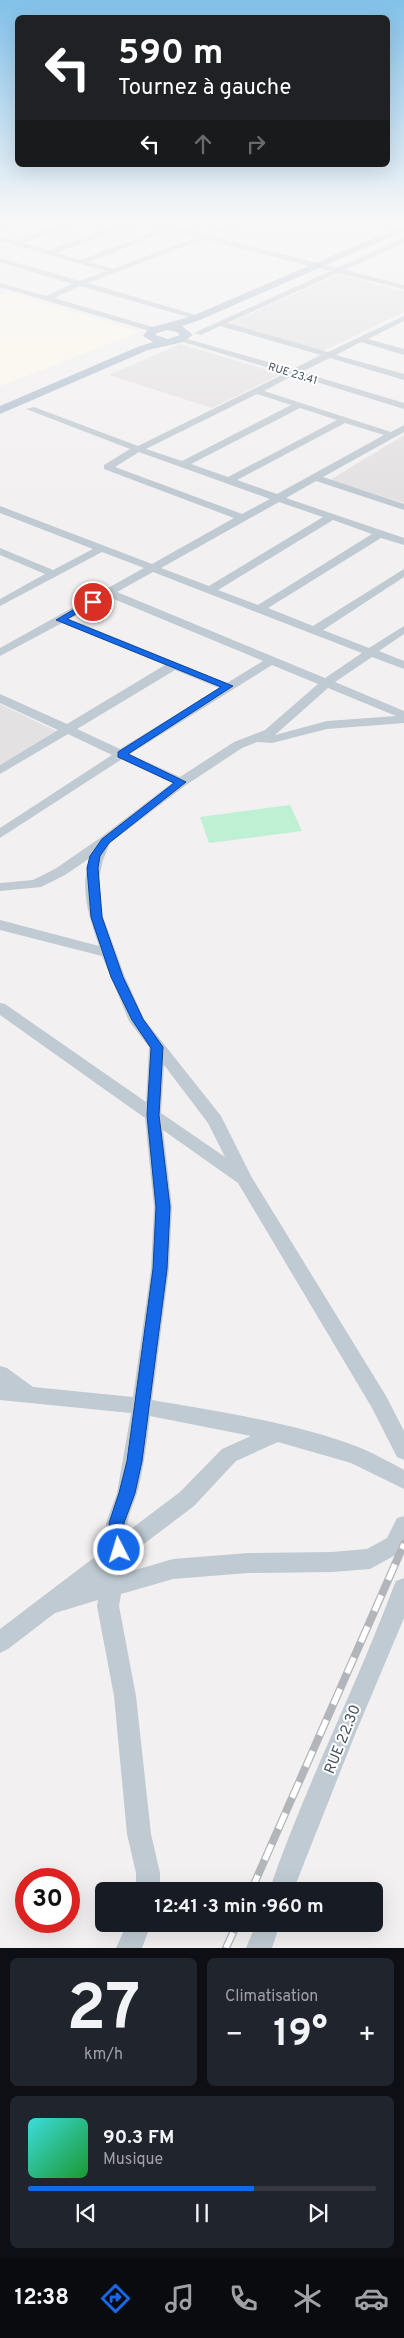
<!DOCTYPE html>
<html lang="fr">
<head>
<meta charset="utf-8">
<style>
	:root { --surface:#171b24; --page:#20242c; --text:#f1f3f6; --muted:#9ea1a6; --line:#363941; --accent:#1568e7 }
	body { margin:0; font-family:Overpass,sans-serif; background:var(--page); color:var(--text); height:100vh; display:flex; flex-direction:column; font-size:19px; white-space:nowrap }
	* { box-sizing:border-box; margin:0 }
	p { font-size:16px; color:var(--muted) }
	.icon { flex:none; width:28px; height:28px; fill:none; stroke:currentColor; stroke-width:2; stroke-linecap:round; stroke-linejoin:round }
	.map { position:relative; height:1948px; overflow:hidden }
	.side { display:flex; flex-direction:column; gap:10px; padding:10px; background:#0d0f14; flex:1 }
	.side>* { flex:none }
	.banner { position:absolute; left:15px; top:15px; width:375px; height:152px; border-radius:8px; box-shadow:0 5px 20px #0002; background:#202124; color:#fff; overflow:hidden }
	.speed { position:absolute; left:15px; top:1868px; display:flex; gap:10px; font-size:25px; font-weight:700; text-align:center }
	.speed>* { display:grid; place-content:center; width:65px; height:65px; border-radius:50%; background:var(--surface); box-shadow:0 5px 20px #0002; line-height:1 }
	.speed .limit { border:8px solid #d22; background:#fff; color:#111 }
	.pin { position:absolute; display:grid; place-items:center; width:42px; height:42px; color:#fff; margin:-21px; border:2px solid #fff; border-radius:50%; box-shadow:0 1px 5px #0007 }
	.me { position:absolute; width:55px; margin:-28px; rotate:355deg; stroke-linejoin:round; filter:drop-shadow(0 0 4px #0008) }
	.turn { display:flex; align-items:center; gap:18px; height:105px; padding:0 20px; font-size:22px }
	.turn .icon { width:65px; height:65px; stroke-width:2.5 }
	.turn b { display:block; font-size:35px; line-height:42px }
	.lanes { display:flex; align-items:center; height:48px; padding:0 20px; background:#0003; justify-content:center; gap:25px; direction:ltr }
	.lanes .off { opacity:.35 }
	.big { font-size:38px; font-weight:700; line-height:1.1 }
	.side .card { flex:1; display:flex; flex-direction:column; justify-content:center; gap:8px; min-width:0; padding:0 18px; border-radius:8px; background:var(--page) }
	.side .dial { align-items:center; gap:0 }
	.dial b { font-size:65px; line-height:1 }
	.song { display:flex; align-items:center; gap:15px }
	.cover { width:60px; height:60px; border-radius:8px; background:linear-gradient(135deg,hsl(180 70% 55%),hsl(130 70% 35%)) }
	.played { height:5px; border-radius:2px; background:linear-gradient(90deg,var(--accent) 65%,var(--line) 65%) }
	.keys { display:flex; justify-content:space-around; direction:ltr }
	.heat { display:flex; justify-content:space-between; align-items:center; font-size:28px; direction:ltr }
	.side .tiles { flex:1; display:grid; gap:10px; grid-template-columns:1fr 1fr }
	.card:last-child { grid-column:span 2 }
	.trip { position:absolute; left:95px; top:1882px; width:288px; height:50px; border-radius:8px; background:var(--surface); box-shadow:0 5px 20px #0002; font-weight:700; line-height:50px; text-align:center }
	.dock { display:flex; height:80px; justify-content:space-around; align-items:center; background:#090b0e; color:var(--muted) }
	.dock .icon { width:35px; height:35px }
	.dock .current { color:var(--accent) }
	.dock b { font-size:22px; color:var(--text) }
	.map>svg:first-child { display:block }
	.commercial { fill:#fdf8ea }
	.education { fill:#e3e1e2 }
	.green { fill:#bef0d4 }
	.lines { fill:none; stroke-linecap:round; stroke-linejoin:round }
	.minor { fill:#c0cad2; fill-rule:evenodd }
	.major { fill:#afbecf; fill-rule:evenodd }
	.rail-casing { stroke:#b2b5ba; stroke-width:8 }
	.rail { stroke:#fff; stroke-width:5.5; stroke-dasharray:17; stroke-linecap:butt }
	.route { fill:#1568e7; stroke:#0e4496 }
	.labels { text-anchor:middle; stroke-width:4; stroke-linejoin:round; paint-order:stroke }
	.far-street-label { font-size:11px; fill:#47525e; stroke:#fff }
	.near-street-label { font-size:15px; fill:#47525e; stroke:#fff }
</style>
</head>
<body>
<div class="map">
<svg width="404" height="1948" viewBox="0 0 404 1948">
	<rect width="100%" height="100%" fill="#f2f0f0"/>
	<!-- commercial -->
	<path class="commercial" d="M8,292L140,332L0,386V295Z"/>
	<!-- education -->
	<path class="education" d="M339,274L404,292V312L321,352L228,324Z
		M180,344L281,374L212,408L109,375Z
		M404,435V503L330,480Z
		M0,704L56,731L0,765Z"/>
	<!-- green -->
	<path class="green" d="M290,805L302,831L209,843L200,817Z"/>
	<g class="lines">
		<!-- minor -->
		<path class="minor" d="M12,220H22L0,229V225Z
			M72,220H82L23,243L48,250L131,220H149L170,225L184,220H194L178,227L203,234L239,220H249L211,236L337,268L404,238V243L345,270L404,285V289L338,273L227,323L328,352L404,316V321L368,339L404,349V355L361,342L336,355L404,374V380L330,358L301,372L404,403V409L294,375L264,391L391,432L404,425V432L323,477L404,504V510L316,481L286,498L404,538V545L381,538L268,608L313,626L404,569V577L323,630L369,648L404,626V634L379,651L404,661V669L372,657L335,682L404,711V723L327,729L272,743L257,742L242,748L186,785L110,843L103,860L99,878L103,917L125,977L144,1019L221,1116L251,1176L386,1396L404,1431V1460L397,1457L372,1408L238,1183L163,1130L172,1207L169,1269L152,1400C220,1412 299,1423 363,1449C377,1455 391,1463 404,1470V1489L351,1463L278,1442L236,1461L194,1506L128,1556L125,1573L173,1559L248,1553L332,1552L367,1549L387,1538L397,1518L404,1516V1547L401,1552L370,1569L332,1572L248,1573L173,1579L121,1594L119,1606L136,1696L151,1834L160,1873V1891H136V1873L127,1834L114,1696L97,1606L98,1600L55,1613L8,1649L0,1653V1629L108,1547L106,1523L117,1493L131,1413L0,1400V1366L7,1368L33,1387L133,1397L151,1269L154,1207L145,1118L0,1015V1003L5,1004L146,1102L149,1047L129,1021L102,956L0,930V920L99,946C89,917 79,888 90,858L65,875L41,887L0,891V883L33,880L55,869L100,838L172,783L122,759L0,838V828L112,755L68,734L0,774V765L58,730L0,703V694L67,724L165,665L62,623L0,656V648L144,568L102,552L0,606V599L45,574L0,555V548L53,570L93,549L0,513V506L152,564L234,518L104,469V465L130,449L26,409L34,407L138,446L286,373L180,341V337L293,369L321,355L220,326L201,335L194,333L330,271L204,239L88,283L199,316V320L80,286L54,298L156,328L157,330L153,332L0,287V283L46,296L72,284L0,262V258L80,281L106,271L0,241V237L15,241ZM139,222L163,228L81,260L56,253ZM171,230L196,237L113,269L89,262ZM257,394L291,405L182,461L146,449ZM300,408L337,420L228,477L191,464ZM345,423L384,435L277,494L237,480ZM139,452L270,499L242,514L115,467ZM279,502L323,517L209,586L161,568ZM333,520L372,534L258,605L218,590ZM153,572L362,653L325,678L117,592ZM109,597L263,661L227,683L70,619ZM272,665L318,684L265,730L234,742L180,777L130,754ZM175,670L219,688L120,749L77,729ZM328,688L396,716L327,721L275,735ZM164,1065L208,1123L225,1157L161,1113ZM150,1416L251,1436L222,1449L180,1492L127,1532C126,1517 134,1505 138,1490C144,1466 147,1441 150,1416Z
			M374,220L404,221L392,226Z
			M404,1578V1618L356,1732L293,1891H269C304,1788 355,1690 393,1588L396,1581Z
			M127,1924H151L142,1948H116Z
			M256,1924H280L272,1948H246Z"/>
		<!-- major -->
		<path class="major" d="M404,225V231L200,320L182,326L193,335L183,342L148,350L0,414V406L140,346L153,342L143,336L149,328L192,316ZM168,330L177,332L180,335L168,339L155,335L157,333Z"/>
		<!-- rail casing -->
		<g class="rail-casing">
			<path id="rail" d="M251,1891L404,1544
				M226,1948L237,1924"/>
		</g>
		<!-- rail -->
		<use href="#rail" class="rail"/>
	</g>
	<!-- sky -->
	<linearGradient id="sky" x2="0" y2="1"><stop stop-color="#82c1ea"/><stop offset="0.45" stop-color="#f9f8f8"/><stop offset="1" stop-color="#f9f8f8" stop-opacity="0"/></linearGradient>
	<rect width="404" height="493" fill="url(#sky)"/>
	<!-- route -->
	<path class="route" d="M90,600L97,602L67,619L233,686L128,754L186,782L109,843L100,856L98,868L102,917L123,977L143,1019L163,1047L159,1115L170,1207L167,1269L142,1461L135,1493L124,1523L127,1550L125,1555L119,1557L113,1555L109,1523L119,1493L127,1461L153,1269L156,1207L147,1115L151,1048L132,1020L111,977L91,917L87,868L90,856L102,839L174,783L118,757V752L221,687L56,620Z"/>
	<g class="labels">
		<!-- far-street labels -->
		<g class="far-street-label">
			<text transform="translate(293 373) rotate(17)" y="4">RUE 23.41</text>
		</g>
		<!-- near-street labels -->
		<g class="near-street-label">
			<text transform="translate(342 1739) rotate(-68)" y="5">RUE 22.30</text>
		</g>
	</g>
</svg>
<div class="speed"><div class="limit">30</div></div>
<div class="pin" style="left:93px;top:602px;background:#d93025"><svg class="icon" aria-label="arrive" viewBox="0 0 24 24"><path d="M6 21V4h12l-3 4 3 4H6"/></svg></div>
<svg class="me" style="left:119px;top:1550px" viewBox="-20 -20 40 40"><circle r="17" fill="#1568e7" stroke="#fff" stroke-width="3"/><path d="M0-11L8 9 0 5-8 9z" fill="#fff"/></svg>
<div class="trip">12:41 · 3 min · 960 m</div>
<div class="banner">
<div class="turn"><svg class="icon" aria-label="left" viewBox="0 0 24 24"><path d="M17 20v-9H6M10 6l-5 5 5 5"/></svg><div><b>590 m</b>Tournez à gauche</div></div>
<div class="lanes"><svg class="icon" aria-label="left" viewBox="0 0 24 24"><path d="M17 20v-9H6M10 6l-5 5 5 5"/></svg><svg class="icon off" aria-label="ahead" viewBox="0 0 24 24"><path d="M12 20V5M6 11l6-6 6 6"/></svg><svg class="icon off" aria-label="right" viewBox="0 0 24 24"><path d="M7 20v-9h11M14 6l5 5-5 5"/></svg></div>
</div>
</div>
<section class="side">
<div class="tiles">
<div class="card dial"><b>27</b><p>km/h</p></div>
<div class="card"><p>Climatisation</p>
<div class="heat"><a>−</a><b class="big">19°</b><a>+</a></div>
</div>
<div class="card">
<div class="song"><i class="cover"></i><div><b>90.3 FM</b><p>Musique</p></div></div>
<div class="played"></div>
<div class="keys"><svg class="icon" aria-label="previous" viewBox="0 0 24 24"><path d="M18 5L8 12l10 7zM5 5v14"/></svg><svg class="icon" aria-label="pause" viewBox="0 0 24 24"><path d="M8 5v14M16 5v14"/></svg><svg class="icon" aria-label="next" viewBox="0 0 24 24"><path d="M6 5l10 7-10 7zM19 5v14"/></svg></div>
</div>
</div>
</section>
<nav class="dock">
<b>12:38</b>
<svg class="icon current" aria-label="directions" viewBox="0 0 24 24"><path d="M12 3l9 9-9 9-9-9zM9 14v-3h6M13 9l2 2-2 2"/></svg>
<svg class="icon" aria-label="music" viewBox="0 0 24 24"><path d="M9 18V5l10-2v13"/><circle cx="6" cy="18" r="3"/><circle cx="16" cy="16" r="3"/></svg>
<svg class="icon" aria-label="phone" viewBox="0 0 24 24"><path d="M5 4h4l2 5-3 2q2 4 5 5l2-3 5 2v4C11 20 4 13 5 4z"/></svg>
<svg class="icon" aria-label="climate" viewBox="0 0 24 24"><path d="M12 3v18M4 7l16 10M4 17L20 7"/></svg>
<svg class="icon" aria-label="car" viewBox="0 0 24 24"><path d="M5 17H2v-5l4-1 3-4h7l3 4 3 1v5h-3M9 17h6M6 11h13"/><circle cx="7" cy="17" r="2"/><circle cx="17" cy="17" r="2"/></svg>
</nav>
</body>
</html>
